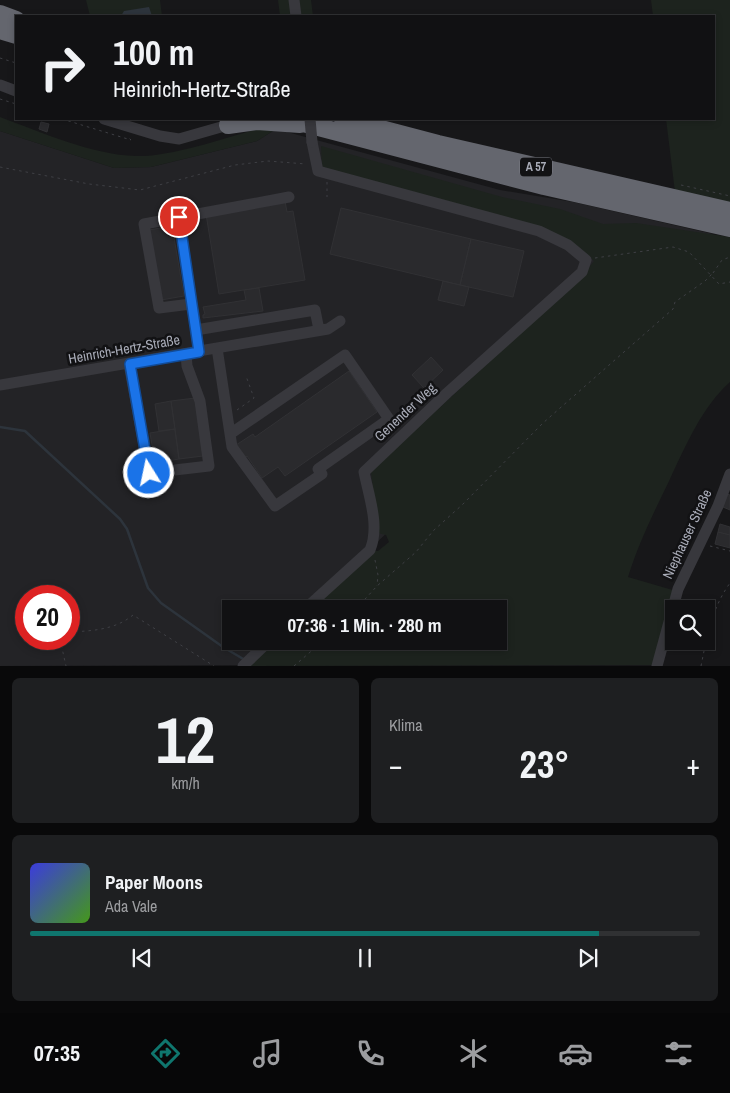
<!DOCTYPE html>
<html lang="de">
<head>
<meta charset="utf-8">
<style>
	:root { --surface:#111113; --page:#1e1f21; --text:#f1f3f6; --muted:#9c9da0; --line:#303133; --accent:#0f766e }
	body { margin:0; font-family:"Archivo Narrow",sans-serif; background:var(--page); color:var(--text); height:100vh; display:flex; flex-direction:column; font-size:19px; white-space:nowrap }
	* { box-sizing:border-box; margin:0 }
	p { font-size:16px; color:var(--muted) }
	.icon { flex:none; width:28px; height:28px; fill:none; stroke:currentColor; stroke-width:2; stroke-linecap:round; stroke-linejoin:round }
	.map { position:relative; height:666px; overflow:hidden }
	.drawer { display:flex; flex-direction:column; gap:12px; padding:12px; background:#09090a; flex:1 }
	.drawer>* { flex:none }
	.top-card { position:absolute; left:15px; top:15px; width:700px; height:105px; border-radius:0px; box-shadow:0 2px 8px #0003,0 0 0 1px var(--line); background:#111113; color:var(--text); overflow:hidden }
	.controls { position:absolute; left:665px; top:600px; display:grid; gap:10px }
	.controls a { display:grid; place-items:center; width:50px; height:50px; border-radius:0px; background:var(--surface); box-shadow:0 2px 8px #0003,0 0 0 1px var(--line); font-size:25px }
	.speed { position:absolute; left:15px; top:585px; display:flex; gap:10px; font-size:25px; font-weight:700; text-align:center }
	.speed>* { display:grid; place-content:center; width:65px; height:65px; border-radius:50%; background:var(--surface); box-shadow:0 2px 8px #0003,0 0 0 1px var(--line); line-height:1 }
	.speed .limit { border:8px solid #d22; background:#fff; color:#111 }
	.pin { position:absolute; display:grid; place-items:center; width:42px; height:42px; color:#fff; margin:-21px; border:2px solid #fff; border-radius:50%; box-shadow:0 1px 5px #0007 }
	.me { position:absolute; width:55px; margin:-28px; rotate:350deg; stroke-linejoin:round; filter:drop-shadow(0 0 4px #0008) }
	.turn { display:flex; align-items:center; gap:18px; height:105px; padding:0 15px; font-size:22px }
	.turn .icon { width:65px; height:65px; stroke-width:2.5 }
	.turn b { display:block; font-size:35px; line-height:42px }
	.big { font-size:38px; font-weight:700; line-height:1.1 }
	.drawer .tile { flex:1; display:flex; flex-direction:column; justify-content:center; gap:8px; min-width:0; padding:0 18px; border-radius:8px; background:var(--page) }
	.drawer .dial { align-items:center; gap:0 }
	.dial b { font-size:65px; line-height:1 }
	.song { display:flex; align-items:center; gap:15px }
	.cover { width:60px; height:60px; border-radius:8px; background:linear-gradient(135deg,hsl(240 70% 55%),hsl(100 70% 35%)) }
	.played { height:5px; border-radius:2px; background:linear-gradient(90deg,var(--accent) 85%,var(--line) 85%) }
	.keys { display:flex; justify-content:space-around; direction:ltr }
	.heat { display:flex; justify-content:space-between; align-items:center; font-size:28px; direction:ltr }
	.drawer .tiles { flex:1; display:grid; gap:12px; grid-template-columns:1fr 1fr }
	.tile:last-child { grid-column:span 2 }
	.trip { position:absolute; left:222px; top:600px; width:285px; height:50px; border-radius:0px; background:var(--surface); box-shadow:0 2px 8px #0003,0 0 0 1px var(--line); font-weight:700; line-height:50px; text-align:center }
	.menu { display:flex; height:80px; justify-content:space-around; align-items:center; background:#070708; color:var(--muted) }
	.menu .icon { width:35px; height:35px }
	.menu .active { color:var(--accent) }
	.menu b { font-size:22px; color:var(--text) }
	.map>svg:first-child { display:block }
	.built { fill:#232326; fill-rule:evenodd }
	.green { fill:#1d231e }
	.water { fill:#2d343c }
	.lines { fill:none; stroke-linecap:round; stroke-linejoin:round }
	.stream { stroke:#2d343c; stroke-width:2.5 }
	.building { fill:#2a2a2d; stroke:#313134 }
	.path { stroke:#3e3f44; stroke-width:1; stroke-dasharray:2.5 4; stroke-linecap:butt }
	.minor { stroke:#38383d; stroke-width:11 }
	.highway { stroke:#64666e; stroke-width:18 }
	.path-bridge { stroke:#3e3f44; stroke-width:1; stroke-dasharray:2.5 4; stroke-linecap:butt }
	.minor-bridge { stroke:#38383d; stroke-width:11 }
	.route-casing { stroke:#114b97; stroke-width:12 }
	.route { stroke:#1a73e8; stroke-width:9 }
	.labels { text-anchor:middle; stroke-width:5; stroke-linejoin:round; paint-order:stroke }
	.shield { fill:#121214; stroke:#7c7e87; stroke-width:1 }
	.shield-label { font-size:12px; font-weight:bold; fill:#a9acb8 }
	.street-label { font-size:14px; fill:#a9acb8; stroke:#121214 }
</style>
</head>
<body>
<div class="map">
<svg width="730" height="666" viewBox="0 0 730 666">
	<rect width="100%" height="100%" fill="#171719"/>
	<!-- built -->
	<path class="built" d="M276,129L500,190L573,202L713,234L615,321L305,609H231V641H269L242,665L0,666V131L114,168L151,167L257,141ZM26,596H69V639H26Z"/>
	<!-- green -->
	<path class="green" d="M86,0H160L162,16H90Z
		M278,0H311L313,16H280Z
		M651,0H730V205L675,192L666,119H714V16H653Z
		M0,117C41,132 92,155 136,156C173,157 231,136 267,126L276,129L257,141L151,167L114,168L0,131Z
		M321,146L502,197L560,209L603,224L636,223L730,237V382C702,407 686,445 670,479C654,512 639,542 628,577L676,591L655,665L243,666L269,641H499V609H305L370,550L378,551L389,542L386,535L378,533L371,471L584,274L594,261L587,254L538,226L322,167Z"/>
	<!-- water -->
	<path class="water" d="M149,7L152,16H121L124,11Z"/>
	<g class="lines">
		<!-- stream -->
		<path class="stream" d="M0,427L25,431L120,519L127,529L148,588L161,603L223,647L245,660"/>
	</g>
	<!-- building -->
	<path class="building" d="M41,122L49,124L47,132L39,129Z
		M285,201L287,212L293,211L305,280L219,294L206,214Z
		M341,208L471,239L460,285L330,254Z
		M172,226L184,296L161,300L149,230Z
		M471,239L524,251L513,297L460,285Z
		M443,281L469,287L464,306L438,300Z
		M259,288L263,311L203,318V315L205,314L203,307L246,300L244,290Z
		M431,357L443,370L424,388L412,375Z
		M349,371L377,412L285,476L278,467L262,478L247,456L245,458L236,445L253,434L255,437Z
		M195,398L203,456L179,459L171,401Z
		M171,401L175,429L159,431L155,404Z
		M175,429L179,459L155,463L150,433Z
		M727,494L730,495V510L723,507Z
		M720,524L730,527V535L718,532Z
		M718,532L730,535V548L715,544Z"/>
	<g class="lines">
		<!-- path -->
		<path class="path" d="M0,58L16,63
			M0,99L16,104
			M62,119L131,140L129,138
			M0,167L89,184L140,190L235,165L268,161L306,164
			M327,182V197
			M681,185L730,196
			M595,258L673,247L689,252L719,284L730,282
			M713,273L722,260L730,257
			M237,410L254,398L246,376
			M710,546L730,551
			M375,560L378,575L377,586
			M356,609L377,586L416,552L433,531L462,505L543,423L673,309L675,302L705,281
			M69,632C91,631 115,630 133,615L214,666
			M60,639L66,666
			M294,666L323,641
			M701,666C707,636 712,608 730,583"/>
		<!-- minor -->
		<path class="minor" d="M294,0L296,16
			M0,85L16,91
			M104,119L160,136L179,139L228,125
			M179,217L199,352
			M191,304L159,308L144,224L289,197
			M196,330L315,310L319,330
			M217,348L232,447L275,506L322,474L318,469L389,419L345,355L230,434
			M129,364L149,473L209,466L200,401L187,366L186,354
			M0,385L328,329L340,321
			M305,609L370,550C380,526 369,497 364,472L447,393L582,272L586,260L568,245L539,231L318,171L312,142
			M243,666L269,641
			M657,666L678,589L718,506L730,474"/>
		<!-- highway -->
		<path class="highway" d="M0,14L16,20
			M0,30L16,35
			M288,119L544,186L730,228
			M343,119L438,144L730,211
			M228,125L257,121L300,124"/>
		<!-- path-bridge -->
		<path class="path-bridge" d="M705,281L713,273"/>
		<!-- minor-bridge -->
		<path class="minor-bridge" d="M310,119L312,142"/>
	</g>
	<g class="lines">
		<!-- route casing -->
		<g class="route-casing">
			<path id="route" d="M149,473L130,364L199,352L179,217"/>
		</g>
		<!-- route -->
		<use href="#route" class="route"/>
	</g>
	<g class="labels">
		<!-- shield labels -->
		<rect class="shield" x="520" y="157.5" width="32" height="19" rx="4"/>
		<g class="shield-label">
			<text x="536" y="171">A 57</text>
		</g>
		<!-- street labels -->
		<g class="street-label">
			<text transform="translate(124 349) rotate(-10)" y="5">Heinrich-Hertz-Straße</text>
			<text transform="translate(405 412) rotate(-43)" y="5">Genender Weg</text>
			<text transform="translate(687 534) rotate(-65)" y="5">Niephauser Straße</text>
		</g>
	</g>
</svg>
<div class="controls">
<a><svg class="icon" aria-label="search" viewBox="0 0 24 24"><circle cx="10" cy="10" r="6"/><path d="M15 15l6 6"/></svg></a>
</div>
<div class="speed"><div class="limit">20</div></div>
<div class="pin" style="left:179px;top:217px;background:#d93025"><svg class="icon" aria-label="arrive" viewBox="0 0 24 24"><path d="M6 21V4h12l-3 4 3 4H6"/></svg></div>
<svg class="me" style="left:149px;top:473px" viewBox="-20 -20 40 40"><circle r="17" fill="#1a73e8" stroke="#fff" stroke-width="3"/><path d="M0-11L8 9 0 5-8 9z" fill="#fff"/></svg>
<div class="trip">07:36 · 1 Min. · 280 m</div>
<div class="top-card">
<div class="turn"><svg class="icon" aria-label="right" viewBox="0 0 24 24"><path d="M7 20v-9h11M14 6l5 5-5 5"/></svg><div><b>100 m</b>Heinrich-Hertz-Straße</div></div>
</div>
</div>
<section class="drawer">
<div class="tiles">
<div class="tile dial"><b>12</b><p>km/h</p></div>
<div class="tile"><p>Klima</p>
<div class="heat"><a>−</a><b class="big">23°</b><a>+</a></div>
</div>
<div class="tile">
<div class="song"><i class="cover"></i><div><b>Paper Moons</b><p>Ada Vale</p></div></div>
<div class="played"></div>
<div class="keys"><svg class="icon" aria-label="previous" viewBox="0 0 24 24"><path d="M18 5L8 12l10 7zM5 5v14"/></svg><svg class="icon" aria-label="pause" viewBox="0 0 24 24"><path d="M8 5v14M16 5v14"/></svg><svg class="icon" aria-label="next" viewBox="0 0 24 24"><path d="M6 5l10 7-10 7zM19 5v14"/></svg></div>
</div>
</div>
</section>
<nav class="menu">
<b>07:35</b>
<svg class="icon active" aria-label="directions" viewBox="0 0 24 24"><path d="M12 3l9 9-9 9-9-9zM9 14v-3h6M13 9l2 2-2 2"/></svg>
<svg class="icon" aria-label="music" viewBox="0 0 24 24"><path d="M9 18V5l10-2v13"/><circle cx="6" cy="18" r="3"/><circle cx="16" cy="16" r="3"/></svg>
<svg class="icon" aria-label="phone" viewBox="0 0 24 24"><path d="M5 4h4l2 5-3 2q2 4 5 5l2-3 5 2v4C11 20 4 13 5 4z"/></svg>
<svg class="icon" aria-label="climate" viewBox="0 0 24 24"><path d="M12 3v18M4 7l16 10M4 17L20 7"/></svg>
<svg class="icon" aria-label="car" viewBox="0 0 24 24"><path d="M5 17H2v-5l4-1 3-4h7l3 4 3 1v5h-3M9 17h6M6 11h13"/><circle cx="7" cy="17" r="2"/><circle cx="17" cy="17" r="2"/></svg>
<svg class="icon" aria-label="filters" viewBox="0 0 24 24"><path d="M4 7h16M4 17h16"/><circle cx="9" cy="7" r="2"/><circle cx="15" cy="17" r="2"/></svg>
</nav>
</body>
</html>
